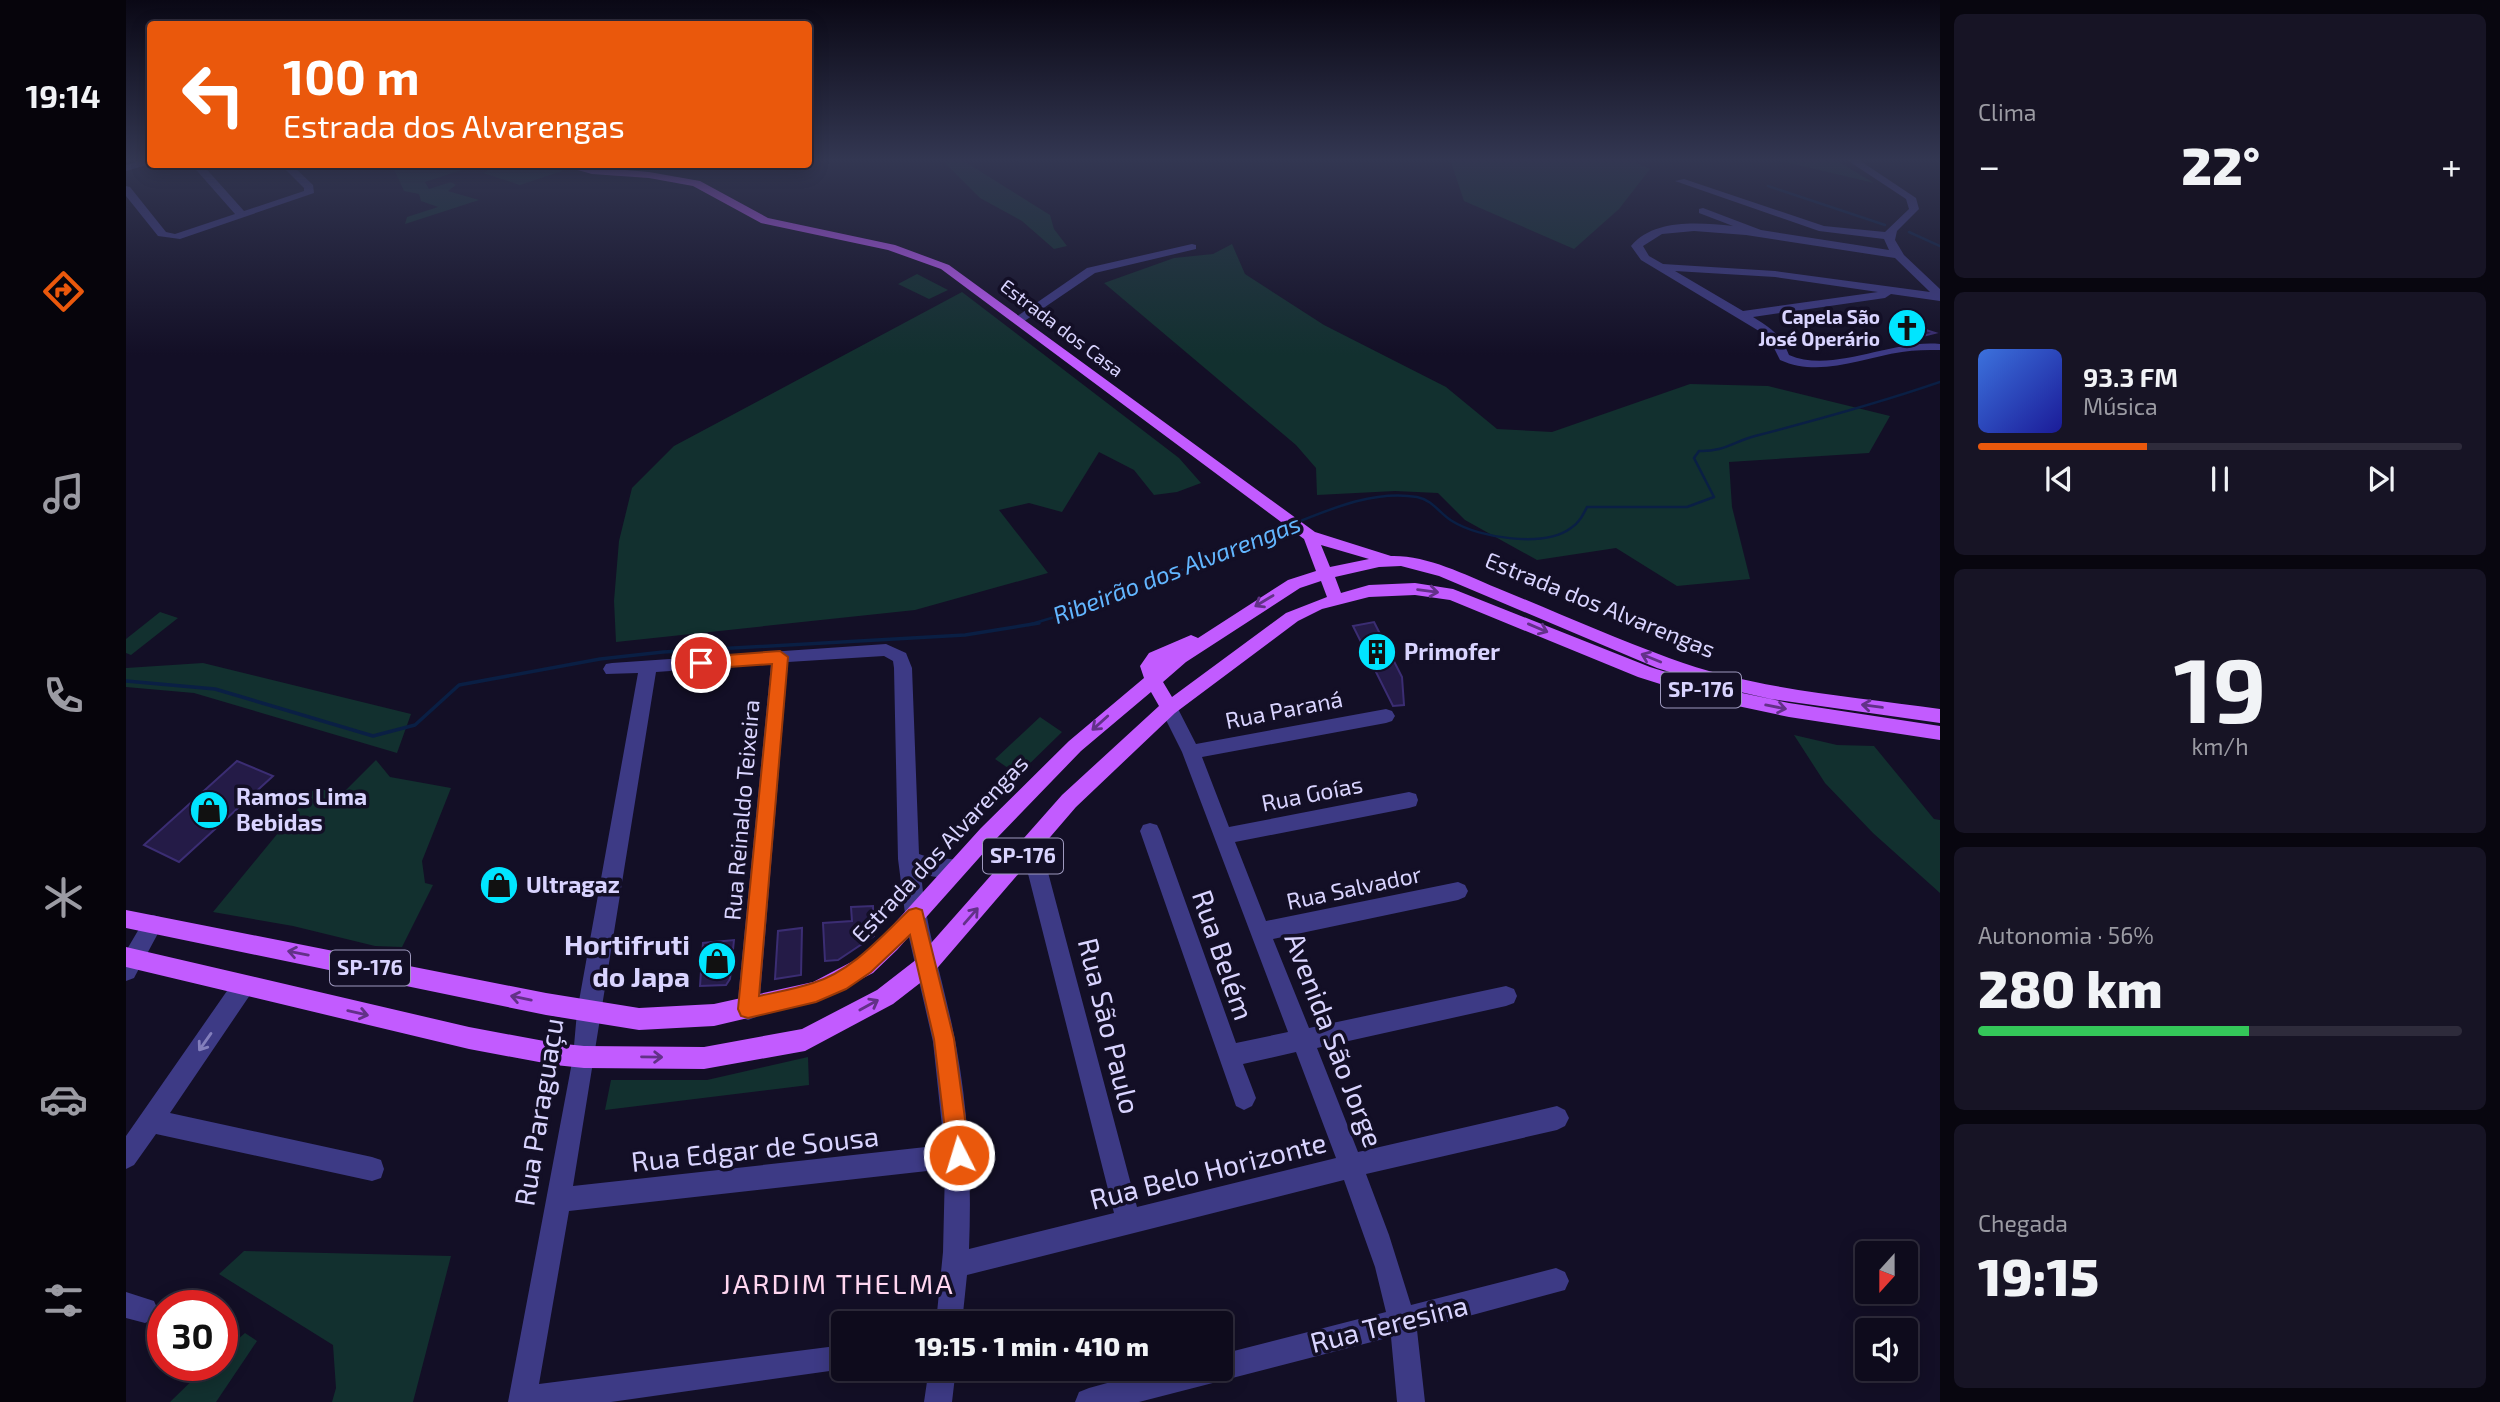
<!DOCTYPE html>
<html lang="pt">
<head>
<meta charset="utf-8">
<style>
	:root { --surface:#0e0b1c; --page:#171425; --text:#f1f3f6; --muted:#9b9ba3; --line:#2e2b3b; --accent:#ea580c }
	body { margin:0; font-family:"Exo 2",sans-serif; background:var(--page); color:var(--text); height:100vh; display:flex; flex-direction:column; font-size:26px; white-space:nowrap }
	* { box-sizing:border-box; margin:0 }
	p { font-size:23px; color:var(--muted) }
	.icon { flex:none; width:38px; height:38px; fill:none; stroke:currentColor; stroke-width:2; stroke-linecap:round; stroke-linejoin:round }
	.map { position:relative; flex:1; overflow:hidden }
	.side { display:flex; flex-direction:column; gap:14px; padding:14px; background:#08060f; width:560px }
	.side>* { flex:none }
	.guide { position:absolute; left:21px; top:21px; width:665px; height:147px; border-radius:7px; box-shadow:0 4px 18px #0003,0 0 0 2px var(--line); background:#ea580c; color:#fff; overflow:hidden }
	.needle { width:46px; rotate:201deg }
	.tools { position:absolute; left:1729px; top:1241px; display:grid; gap:14px }
	.tools a { display:grid; place-items:center; width:63px; height:63px; border-radius:7px; background:var(--surface); box-shadow:0 4px 18px #0003,0 0 0 2px var(--line); font-size:35px }
	.speed { position:absolute; left:21px; top:1290px; display:flex; gap:14px; font-size:35px; font-weight:700; text-align:center }
	.speed>* { display:grid; place-content:center; width:91px; height:91px; border-radius:50%; background:var(--surface); box-shadow:0 4px 18px #0003,0 0 0 2px var(--line); line-height:1 }
	.speed .limit { border:10px solid #d22; background:#fff; color:#111 }
	.pin { position:absolute; display:grid; place-items:center; width:60px; height:60px; color:#fff; margin:-30px; border:4px solid #fff; border-radius:50%; box-shadow:0 2px 7px #0007 }
	.me { position:absolute; width:77px; margin:-38px; rotate:355deg; stroke-linejoin:round; filter:drop-shadow(0 0 5px #0008) }
	.turn { display:flex; align-items:center; gap:24px; height:147px; padding:0 21px; font-size:32px }
	.turn .icon { width:91px; height:91px; stroke-width:2.5 }
	.turn b { display:block; font-size:49px; line-height:60px }
	.big { font-size:52px; font-weight:800; line-height:1.1 }
	.side .tile { flex:1; display:flex; flex-direction:column; justify-content:center; gap:10px; min-width:0; padding:0 24px; border-radius:10px; background:var(--page) }
	.side .dial { align-items:center; gap:0 }
	.dial b { font-size:91px; line-height:1 }
	.song { display:flex; align-items:center; gap:21px }
	.cover { width:84px; height:84px; border-radius:10px; background:linear-gradient(135deg,hsl(220 70% 55%),hsl(240 70% 35%)) }
	.played { height:7px; border-radius:4px; background:linear-gradient(90deg,var(--accent) 35%,var(--line) 35%) }
	.keys { display:flex; justify-content:space-around; direction:ltr }
	.heat { display:flex; justify-content:space-between; align-items:center; font-size:38px; direction:ltr }
	.charge { height:10px; border-radius:5px; background:linear-gradient(90deg,#34c759 56%,var(--line) 0) }
	.trip { position:absolute; left:705px; top:1311px; width:402px; height:70px; border-radius:7px; background:var(--surface); box-shadow:0 4px 18px #0003,0 0 0 2px var(--line); font-weight:800; line-height:70px; text-align:center }
	main { display:flex; flex:1; min-height:0 }
	.dock { display:flex; flex-direction:column; width:126px; justify-content:space-around; align-items:center; background:#06040b; color:var(--muted) }
	.dock .icon { width:49px; height:49px }
	.dock .active { color:var(--accent) }
	.dock b { font-size:32px; color:var(--text) }
	.map>svg:first-child { display:block }
	.green { fill:#12302f }
	.lines { fill:none; stroke-linecap:round; stroke-linejoin:round }
	.stream-far1 { stroke:#0a1f44; stroke-width:2.5 }
	.stream { stroke:#0a1f44; stroke-width:3.5 }
	.building { fill:#241b47; stroke:#3b2d73; stroke-width:2 }
	.minor { fill:#3d3a85; fill-rule:evenodd }
	.major { fill:#c25bff; fill-rule:evenodd }
	.oneway { stroke:#623188 }
	.oneway2 { stroke:#837fbc }
	.route { fill:#ea580c; stroke:#983908; stroke-width:2 }
	.labels { text-anchor:middle; stroke-width:7; stroke-linejoin:round; paint-order:stroke }
	.far-poi-label { font-size:19px; font-weight:bold; fill:#d9d4ff; stroke:#130f26; text-anchor:end }
	.far-street-label { font-size:19px; fill:#d9d4ff; stroke:#130f26 }
	.shield { fill:#130f26; stroke:#9e99be; stroke-width:2 }
	.shield-label { font-size:21px; font-weight:bold; fill:#d9d4ff }
	.street-label { font-size:23px; fill:#d9d4ff; stroke:#130f26 }
	.poi-label { font-size:23px; font-weight:bold; fill:#d9d4ff; stroke:#130f26; text-anchor:start }
	.water-label { font-size:24px; font-style:italic; fill:#62b6ff; stroke:#130f26 }
	.near-poi-label { font-size:28px; font-weight:bold; fill:#d9d4ff; stroke:#130f26; text-anchor:end }
	.near-street-label { font-size:28px; fill:#d9d4ff; stroke:#130f26 }
	.near-neighbourhood-label { font-size:28px; letter-spacing:2px; fill:#ffd6f0; stroke:#130f26 }
</style>
</head>
<body>
<main>
<nav class="dock">
<b>19:14</b>
<svg class="icon active" aria-label="directions" viewBox="0 0 24 24"><path d="M12 3l9 9-9 9-9-9zM9 14v-3h6M13 9l2 2-2 2"/></svg>
<svg class="icon" aria-label="music" viewBox="0 0 24 24"><path d="M9 18V5l10-2v13"/><circle cx="6" cy="18" r="3"/><circle cx="16" cy="16" r="3"/></svg>
<svg class="icon" aria-label="phone" viewBox="0 0 24 24"><path d="M5 4h4l2 5-3 2q2 4 5 5l2-3 5 2v4C11 20 4 13 5 4z"/></svg>
<svg class="icon" aria-label="climate" viewBox="0 0 24 24"><path d="M12 3v18M4 7l16 10M4 17L20 7"/></svg>
<svg class="icon" aria-label="car" viewBox="0 0 24 24"><path d="M5 17H2v-5l4-1 3-4h7l3 4 3 1v5h-3M9 17h6M6 11h13"/><circle cx="7" cy="17" r="2"/><circle cx="17" cy="17" r="2"/></svg>
<svg class="icon" aria-label="filters" viewBox="0 0 24 24"><path d="M4 7h16M4 17h16"/><circle cx="9" cy="7" r="2"/><circle cx="15" cy="17" r="2"/></svg>
</nav>
<div class="map">
<svg width="1814" height="1402" viewBox="0 0 1814 1402">
	<rect width="100%" height="100%" fill="#130f26"/>
	<!-- green -->
	<path class="green" d="M814,158H833L924,215L928,229L941,246L928,249L896,221L854,198Z
		M1500,158L1524,169L1493,209L1448,249L1338,201L1324,159Z
		M1642,158H1706L1748,183Z
		M266,165H334L336,170L299,182L303,189L325,182L330,185L322,191L353,200L279,224L281,217L312,207L295,201L293,194L278,191Z
		M372,165H426L436,171L394,185L357,173Z
		M1106,244L1119,274L1198,325L1320,387L1371,429L1426,432L1564,384L1642,386L1764,416L1743,453L1603,462L1606,507L1624,579L1551,586L1490,548L1411,560L1339,520L1312,493L1269,491L1191,495L1190,468L1170,445L978,283L1048,258L1087,254Z
		M791,274L822,290L803,299L772,284Z
		M836,292L1053,458L1075,483L1051,492L1028,495L1008,470L973,452L936,512L903,503L873,510L922,573L789,610L490,642L488,601L493,541L506,488L548,446Z
		M34,612L52,618L5,655L0,653V639Z
		M77,663L285,714L271,753L68,693L0,687V668Z
		M914,717L936,732L892,775L869,759Z
		M1668,735L1711,745L1748,746L1808,819L1814,820V893L1747,833L1699,783Z
		M250,760L264,777L325,788L296,861L299,883L307,885L276,947L249,946L167,926L87,912L189,788L216,794Z
		M682,1057L683,1085L479,1110L485,1080H581Z
		M118,1251L325,1256L287,1402H206L210,1388L207,1345L93,1274Z
		M119,1333L131,1341L90,1402H44L82,1365H96V1353Z"/>
	<g class="lines">
		<!-- stream-far1 -->
		<path class="stream-far1" d="M1642,186L1759,225
			M1783,232L1814,246
			M1172,522C1209,507 1251,490 1291,497C1307,500 1314,514 1326,521C1353,538 1418,548 1445,528C1453,523 1457,515 1461,507H1561L1588,497L1568,458L1573,451C1597,452 1607,442 1629,436C1691,420 1753,403 1814,382
			M902,625L979,602L1164,525"/>
		<!-- stream -->
		<path class="stream" d="M0,681L89,689L247,736L289,725L333,685L474,659L537,652L839,635L913,623"/>
	</g>
	<!-- building -->
	<path class="building" d="M1765,319L1809,333L1789,338L1763,324Z
		M1248,622L1276,677L1278,705L1267,706L1227,626Z
		M111,761L147,776L53,862L18,845Z
		M747,906L748,936L712,960L699,961L697,923L726,921L725,907Z
		M676,928L675,975L649,979L652,931Z
		M608,940L604,979L600,985L574,986L577,943Z"/>
	<g class="lines">
		<!-- minor -->
		<path class="minor" d="M24,158V164L0,171V165Z
			M1718,158H1730L1790,198L1793,209L1771,231L1769,240L1778,255L1814,289V301L1765,294L1759,298L1627,317C1645,328 1655,335 1663,355C1707,374 1766,339 1814,344V350C1801,350 1789,350 1776,352C1735,358 1694,378 1654,360L1644,340L1638,334L1515,260L1505,246C1529,218 1574,223 1607,226L1573,213V209L1577,208L1635,230L1763,250L1758,239L1693,231L1549,181L1558,179L1698,226L1759,232L1783,209L1780,199ZM1568,231L1620,235L1769,258L1804,292L1649,271L1537,264L1523,256L1517,246L1536,234ZM1549,271L1649,277L1752,292L1617,311Z
			M65,164H76L118,211L178,191V188L154,164H165L187,185L188,193L54,239L32,236L0,196V186L4,187L40,232L49,234L109,214Z
			M1066,244L1070,245V249L969,273L897,322L887,319L961,268Z
			M760,644L780,653L786,668L793,854C809,861 823,856 838,862L841,868L838,874C823,880 809,878 795,873C799,925 815,974 826,1025C842,1100 846,1173 843,1249L988,1213L895,846L898,840L905,838L912,840L915,846L1011,1207L1210,1158L1170,1052L1117,1064L1130,1098L1126,1106L1118,1110L1110,1106L1014,831L1017,825L1024,823L1031,825L1034,831L1110,1043L1162,1032L1056,752L1034,708L1037,703H1049L1070,744L1260,709L1266,711L1269,716L1266,721L1260,723L1076,757L1103,827L1283,792L1290,794L1292,800L1290,806L1283,808L1109,842L1140,921L1332,882L1339,885L1342,891L1339,897L1332,900L1147,939L1183,1028L1380,986L1388,989L1391,996L1388,1003L1380,1006L1191,1048L1232,1152L1431,1106L1439,1110L1443,1118L1439,1126L1431,1130L1240,1174L1263,1235L1285,1305L1430,1268L1439,1272L1443,1281L1439,1290L1291,1330L1299,1402H1271L1265,1337L1013,1402H949L953,1392L963,1388L1036,1368H1096V1354L1260,1312L1249,1267L1218,1180L841,1275L836,1323H810L817,1252L819,1169L443,1211L413,1384L718,1345V1368H725L485,1402H382L447,1057L451,1012L512,673L480,674L477,669L480,664L486,663ZM758,656L767,661L768,668L772,859L781,929L807,1042L818,1145L447,1186L530,672L645,664L611,1009L614,1017L622,1020L630,1017L633,1009L662,662Z
			M27,915L34,917L37,924L8,978L0,981V951L20,917Z
			M118,975L126,978L129,985L126,992L44,1113L246,1157L255,1160L258,1169L255,1178L246,1181L30,1134L8,1165L0,1169V1136L110,978Z
			M0,1292L28,1301L32,1310L28,1319L19,1323L0,1318Z
			M803,1368H830L826,1402H798Z"/>
		<!-- major -->
		<path class="major" d="M430,164L523,172L574,181L642,218L769,245L823,265L1189,532L1265,556C1300,555 1338,574 1371,588C1428,611 1485,637 1543,658C1629,690 1724,696 1814,709V723L1645,699L1588,686L1531,668L1313,576L1275,566L1253,567L1209,577L1215,593L1243,585L1289,583L1327,589L1524,667L1588,687L1663,703L1814,726V740L1663,717L1588,701L1512,677L1324,600L1289,595L1243,597L1196,609L1172,621L1049,713L950,807L807,973L767,1004L679,1051L578,1069L458,1068L429,1065L343,1049L0,967V947L343,1027L429,1043L458,1046L578,1047L676,1029L751,990L791,959L936,795L1033,706L1025,692L955,751L869,840L771,950L747,973L690,1002L588,1026L513,1030L420,1015L0,928V910L420,993L513,1008L588,1004L687,982L731,959L757,936L855,828L943,741L1018,678L1014,666L1023,653L1065,635L1072,638L1162,580L1190,571L1178,539L815,269L762,250L635,223L567,186L523,178L466,174ZM1195,545L1243,559L1204,567ZM1195,581L1201,597L1160,613L1046,697L1037,682L1060,662L1174,588Z"/>
	</g>
	<!-- one-way arrows -->
	<defs><path id="oneway-shaft" d="M-6 0H5M1.5-3L5.5 0L1.5 3" fill="none" stroke-width="1.6" stroke-linecap="round" stroke-linejoin="round" transform="scale(1.75)"/></defs>
	<g class="oneway">
		<use href="#oneway-shaft" transform="translate(1302 591) rotate(7)"/>
		<use href="#oneway-shaft" transform="translate(1138 601) rotate(149)"/>
		<use href="#oneway-shaft" transform="translate(1412 628) rotate(23)"/>
		<use href="#oneway-shaft" transform="translate(1525 658) rotate(-158)"/>
		<use href="#oneway-shaft" transform="translate(1746 706) rotate(-172)"/>
		<use href="#oneway-shaft" transform="translate(1650 707) rotate(11)"/>
		<use href="#oneway-shaft" transform="translate(974 723) rotate(138)"/>
		<use href="#oneway-shaft" transform="translate(845 916) rotate(-49)"/>
		<use href="#oneway-shaft" transform="translate(172 953) rotate(-169)"/>
		<use href="#oneway-shaft" transform="translate(395 998) rotate(-168)"/>
		<use href="#oneway-shaft" transform="translate(743 1005) rotate(-29)"/>
		<use href="#oneway-shaft" transform="translate(232 1013) rotate(13)"/>
		<use href="#oneway-shaft" transform="translate(526 1057) rotate(1)"/>
	</g>
	<use class="oneway2" href="#oneway-shaft" transform="translate(79 1042) rotate(125)"/>
	<!-- sky -->
	<linearGradient id="sky" x2="0" y2="1"><stop stop-color="#0a0815"/><stop offset="0.45" stop-color="#333752"/><stop offset="1" stop-color="#333752" stop-opacity="0"/></linearGradient>
	<rect width="1814" height="355" fill="url(#sky)"/>
	<!-- route -->
	<path class="route" d="M654,651L662,657L633,996C651,992 669,989 687,983C726,971 754,938 783,910L790,908L796,910L828,1039L844,1155L841,1163L833,1166L825,1163L822,1155L808,1039L784,935L745,972L720,989L690,1002L622,1018L615,1016L612,1009L646,664L575,669L567,663L575,657Z"/>
	<!-- icons -->
	<defs>
		<g id="church-disc" transform="scale(2.0125)"><circle r="9.5" fill="#00e5ff" stroke="#130f26"/><path d="M-1.2-6h2.4v3.5h3.3v2.4h-3.3V6h-2.4V-.1h-3.3v-2.4h3.3Z" fill="#111"/></g>
		<g id="building-disc" transform="scale(2.0125)"><circle r="9.5" fill="#00e5ff" stroke="#130f26"/><path d="M-4-6H4V6H1V3H-1V6H-4ZM-2.5-4.3h1.7v1.8h-1.7ZM.8-4.3h1.7v1.8H.8ZM-2.5-1h1.7V.8h-1.7ZM.8-1h1.7V.8H.8Z" fill="#111"/></g>
		<g id="shop-disc" transform="scale(2.0125)"><circle r="9.5" fill="#00e5ff" stroke="#130f26"/><path d="M-5-2.5h2.3a2.7 3.5 0 0 1 5.4 0H5L5.5 6h-11ZM-1.5-2.5h3a1.5 2.3 0 0 0-3 0Z" fill="#111"/></g>
	</defs>
	<g fill-rule="evenodd">
		<use href="#church-disc" x="1781" y="328"/>
		<use href="#building-disc" x="1251" y="652"/>
		<use href="#shop-disc" x="83" y="810"/>
		<use href="#shop-disc" x="373" y="885"/>
		<use href="#shop-disc" x="591" y="961"/>
	</g>
	<g class="labels">
		<!-- far-poi labels -->
		<g class="far-poi-label">
			<text x="1754" y="324">Capela São<tspan x="1754" dy="22">José Operário</tspan></text>
		</g>
		<!-- far-street labels -->
		<g class="far-street-label">
			<text transform="translate(936 328) rotate(37)" y="7">Estrada dos Casa</text>
		</g>
		<!-- shield labels -->
		<g class="shield">
			<rect x="1535" y="672.5" width="80" height="35" rx="5"/>
			<rect x="857" y="838.5" width="80" height="35" rx="5"/>
			<rect x="204" y="950.5" width="80" height="35" rx="5"/>
		</g>
		<g class="shield-label">
			<text x="1575" y="697">SP-176</text>
			<text x="897" y="863">SP-176</text>
			<text x="244" y="975">SP-176</text>
		</g>
		<!-- street labels -->
		<g class="street-label">
			<text transform="translate(1474 605) rotate(22)" y="8">Estrada dos Alvarengas</text>
			<text transform="translate(1158 710) rotate(-11)" y="8">Rua Paraná</text>
			<text transform="translate(1186 794) rotate(-11)" y="8">Rua Goías</text>
			<text transform="translate(616 810) rotate(-85)" y="8">Rua Reinaldo Teixeira</text>
			<text transform="translate(814 849) rotate(-47)" y="8">Estrada dos Alvarengas</text>
			<text transform="translate(1228 888) rotate(-12)" y="8">Rua Salvador</text>
		</g>
		<!-- poi labels -->
		<g class="poi-label">
			<text x="1278" y="660">Primofer</text>
			<text x="110" y="805">Ramos Lima<tspan x="110" dy="26">Bebidas</tspan></text>
			<text x="400" y="893">Ultragaz</text>
		</g>
		<!-- water labels -->
		<g class="water-label">
			<text transform="translate(1051 570) rotate(-21)" y="8">Ribeirão dos Alvarengas</text>
		</g>
		<!-- near-poi labels -->
		<g class="near-poi-label">
			<text x="564" y="955">Hortifruti<tspan x="564" dy="32">do Japa</tspan></text>
		</g>
		<!-- near-street labels -->
		<g class="near-street-label">
			<text transform="translate(1097 955) rotate(71)" y="10">Rua Belém</text>
			<text transform="translate(983 1026) rotate(76)" y="10">Rua São Paulo</text>
			<text transform="translate(1208 1040) rotate(69)" y="10">Avenida São Jorge</text>
			<text transform="translate(413 1112) rotate(-81)" y="10">Rua Paraguaçu</text>
			<text transform="translate(629 1149) rotate(-6)" y="10">Rua Edgar de Sousa</text>
			<text transform="translate(1082 1171) rotate(-14)" y="10">Rua Belo Horizonte</text>
			<text transform="translate(1263 1324) rotate(-14)" y="10">Rua Teresina</text>
		</g>
		<!-- near-neighbourhood labels -->
		<g class="near-neighbourhood-label">
			<text x="712" y="1294">JARDIM THELMA</text>
		</g>
	</g>
</svg>
<div class="tools">
<a><svg class="needle" viewBox="-14 -14 28 28"><path d="M0-13l5 13h-10z" fill="#e53935"/><path d="M0 13l5-13h-10z" fill="#9b9ba3"/></svg></a>
<a><svg class="icon" aria-label="sound" viewBox="0 0 24 24"><path d="M4 9h4l5-4v14l-5-4H4zM17 9q2 3 0 6"/></svg></a>
</div>
<div class="speed"><div class="limit">30</div></div>
<div class="pin" style="left:575px;top:663px;background:#d93025"><svg class="icon" aria-label="arrive" viewBox="0 0 24 24"><path d="M6 21V4h12l-3 4 3 4H6"/></svg></div>
<svg class="me" style="left:833px;top:1155px" viewBox="-20 -20 40 40"><circle r="17" fill="#ea580c" stroke="#fff" stroke-width="3"/><path d="M0-11L8 9 0 5-8 9z" fill="#fff"/></svg>
<div class="trip">19:15 · 1 min · 410 m</div>
<div class="guide">
<div class="turn"><svg class="icon" aria-label="left" viewBox="0 0 24 24"><path d="M17 20v-9H6M10 6l-5 5 5 5"/></svg><div><b>100 m</b>Estrada dos Alvarengas</div></div>
</div>
</div>
<section class="side">
<div class="tile"><p>Clima</p>
<div class="heat"><a>−</a><b class="big">22°</b><a>+</a></div>
</div>
<div class="tile">
<div class="song"><i class="cover"></i><div><b>93.3 FM</b><p>Música</p></div></div>
<div class="played"></div>
<div class="keys"><svg class="icon" aria-label="previous" viewBox="0 0 24 24"><path d="M18 5L8 12l10 7zM5 5v14"/></svg><svg class="icon" aria-label="pause" viewBox="0 0 24 24"><path d="M8 5v14M16 5v14"/></svg><svg class="icon" aria-label="next" viewBox="0 0 24 24"><path d="M6 5l10 7-10 7zM19 5v14"/></svg></div>
</div>
<div class="tile dial"><b>19</b><p>km/h</p></div>
<div class="tile"><p>Autonomia · 56%</p><b class="big">280 km</b><div class="charge"></div></div>
<div class="tile"><p>Chegada</p><b class="big">19:15</b></div>
</section>
</main>
</body>
</html>
